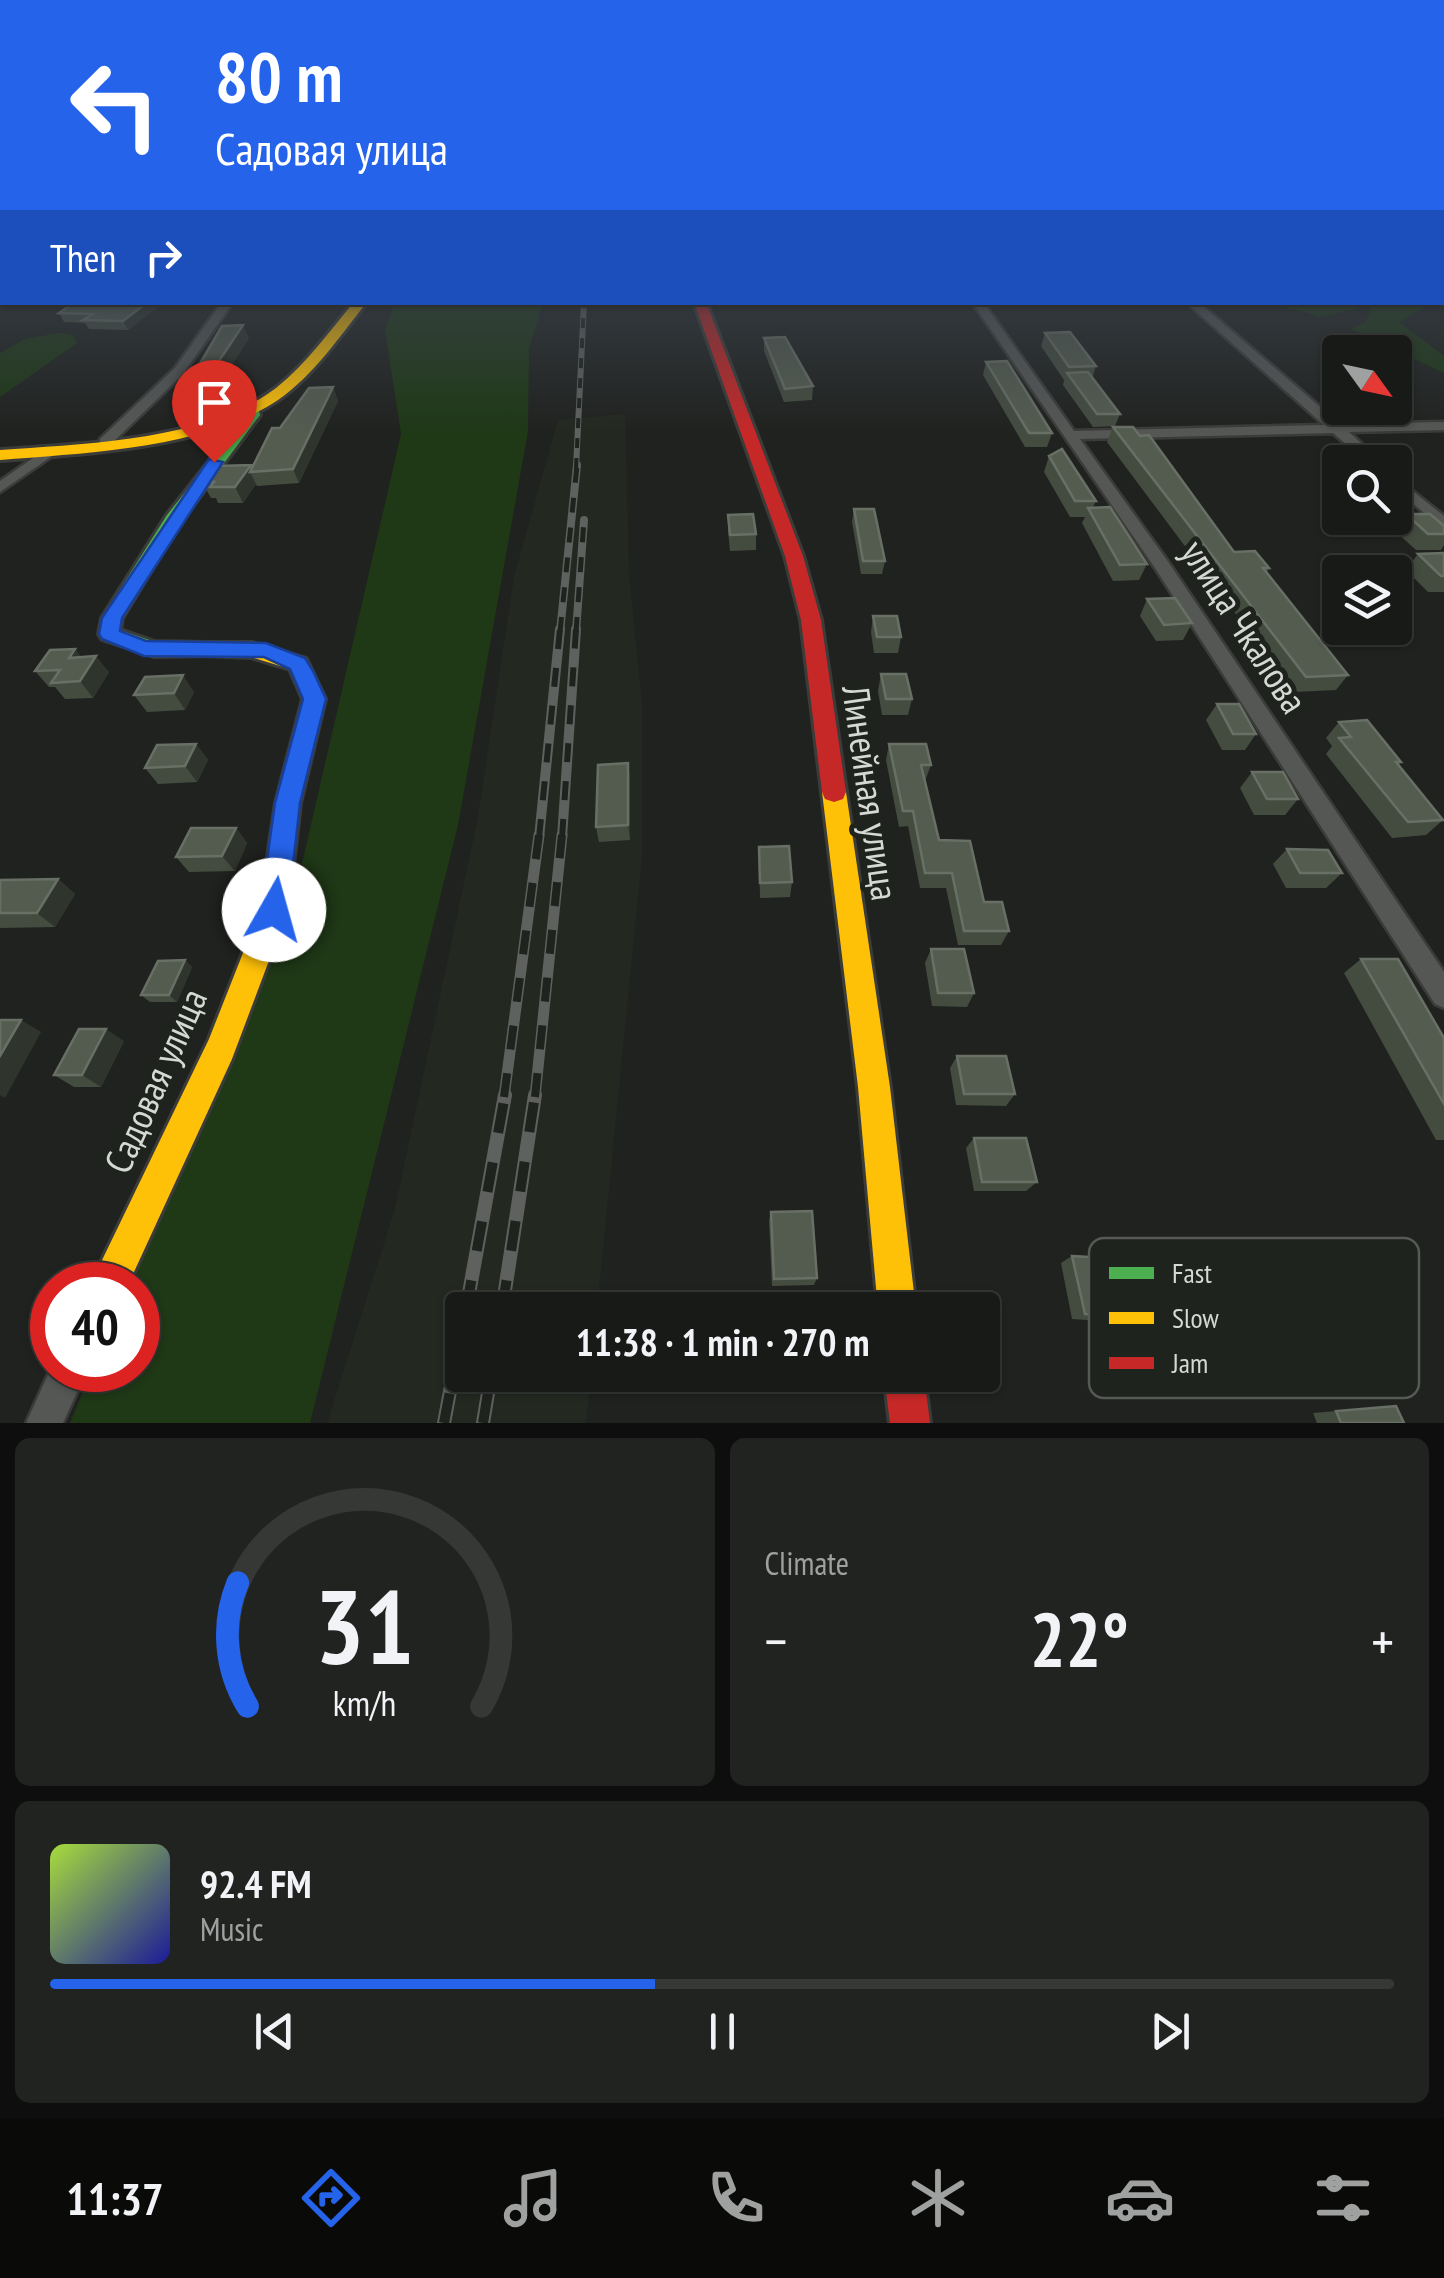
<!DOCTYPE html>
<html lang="en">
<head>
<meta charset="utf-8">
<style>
	:root { --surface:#181a17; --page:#212320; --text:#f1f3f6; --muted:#9fa1a1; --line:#363836; --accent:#2563eb }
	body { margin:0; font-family:"PT Sans Narrow",sans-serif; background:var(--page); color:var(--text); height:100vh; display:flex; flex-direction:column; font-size:38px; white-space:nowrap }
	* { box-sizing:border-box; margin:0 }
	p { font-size:32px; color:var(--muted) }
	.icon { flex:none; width:55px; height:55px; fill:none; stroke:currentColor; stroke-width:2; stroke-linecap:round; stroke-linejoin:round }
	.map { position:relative; height:1423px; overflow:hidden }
	.panel { display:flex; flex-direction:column; gap:15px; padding:15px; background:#0d0e0d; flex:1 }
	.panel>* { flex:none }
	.banner { position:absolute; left:0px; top:0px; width:1445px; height:305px; box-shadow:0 2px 8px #0004,0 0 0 2px var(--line); background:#2563eb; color:#fff; overflow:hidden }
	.needle { width:65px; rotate:123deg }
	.buttons { position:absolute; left:1322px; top:335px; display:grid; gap:20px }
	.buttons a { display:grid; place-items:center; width:90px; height:90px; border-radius:10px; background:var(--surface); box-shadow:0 2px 8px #0004,0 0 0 2px var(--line); font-size:50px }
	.speed { position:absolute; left:30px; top:1262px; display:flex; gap:20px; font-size:50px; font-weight:700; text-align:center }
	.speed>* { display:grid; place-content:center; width:130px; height:130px; border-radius:50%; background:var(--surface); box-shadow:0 2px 8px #0004,0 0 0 2px var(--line); line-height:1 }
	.speed .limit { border:15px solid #d22; background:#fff; color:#111 }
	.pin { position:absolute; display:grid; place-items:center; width:85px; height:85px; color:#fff; margin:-102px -42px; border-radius:50% 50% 50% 0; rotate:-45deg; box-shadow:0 0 10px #0007 }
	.pin .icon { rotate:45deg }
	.me { position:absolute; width:110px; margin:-55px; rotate:7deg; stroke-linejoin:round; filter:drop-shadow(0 0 8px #0008) }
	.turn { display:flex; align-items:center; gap:35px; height:210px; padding:0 50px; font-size:45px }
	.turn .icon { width:130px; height:130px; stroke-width:2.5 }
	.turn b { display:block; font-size:70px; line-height:85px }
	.then { display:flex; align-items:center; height:95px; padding:0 50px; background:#0003; gap:20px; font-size:38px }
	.big { font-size:75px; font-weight:600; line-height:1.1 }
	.panel .tile { flex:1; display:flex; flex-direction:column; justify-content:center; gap:15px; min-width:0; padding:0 35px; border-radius:15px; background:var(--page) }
	.panel .dial { align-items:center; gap:0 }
	.dial svg { height:260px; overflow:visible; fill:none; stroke:var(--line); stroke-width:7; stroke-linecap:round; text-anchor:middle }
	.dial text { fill:var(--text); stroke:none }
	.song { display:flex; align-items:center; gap:30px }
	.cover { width:120px; height:120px; border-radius:15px; background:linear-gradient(135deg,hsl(80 70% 55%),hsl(240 70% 35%)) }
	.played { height:10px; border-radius:5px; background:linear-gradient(90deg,var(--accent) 45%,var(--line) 45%) }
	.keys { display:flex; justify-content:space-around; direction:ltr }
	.heat { display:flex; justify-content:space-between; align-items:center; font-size:55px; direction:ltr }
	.panel .tiles { flex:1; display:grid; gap:15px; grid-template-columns:1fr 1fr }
	.tile:last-child { grid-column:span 2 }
	.trip { position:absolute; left:445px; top:1292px; width:555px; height:100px; border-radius:10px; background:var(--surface); box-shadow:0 2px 8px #0004,0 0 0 2px var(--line); font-weight:600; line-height:100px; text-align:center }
	.tabs { display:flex; height:160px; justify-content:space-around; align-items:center; background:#0a0a09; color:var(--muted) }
	.tabs .icon { width:70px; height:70px }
	.tabs .selected { color:var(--accent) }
	.tabs b { font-size:45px; color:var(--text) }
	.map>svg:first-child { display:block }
	.built { fill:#232920 }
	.green { fill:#1f3816 }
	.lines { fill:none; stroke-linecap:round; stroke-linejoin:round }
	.street-casing { stroke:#3b3c3a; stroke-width:5 }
	.fast-casing { stroke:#3b3c3a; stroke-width:6 }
	.slow-casing { stroke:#3b3c3a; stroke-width:6 }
	.jam-casing { stroke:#3b3c3a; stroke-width:6 }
	.street { fill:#555755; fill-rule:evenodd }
	.fast { fill:#4caf50; fill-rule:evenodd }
	.slow { fill:#ffc107; fill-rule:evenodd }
	.jam { fill:#c62828; fill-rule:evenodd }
	.rail-far4-casing { stroke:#5f615f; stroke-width:6 }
	.rail-far3-casing { stroke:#5f615f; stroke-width:8 }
	.rail-far2-casing { stroke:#5f615f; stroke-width:10 }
	.rail-far1-casing { stroke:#5f615f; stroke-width:11 }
	.rail-casing { stroke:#5f615f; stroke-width:14 }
	.rail-far4 { stroke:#1f231e; stroke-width:4; stroke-dasharray:10; stroke-linecap:butt }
	.rail-far3 { stroke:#1f231e; stroke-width:5; stroke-dasharray:15; stroke-linecap:butt }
	.rail-far2 { stroke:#1f231e; stroke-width:6; stroke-dasharray:19; stroke-linecap:butt }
	.rail-far1 { stroke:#1f231e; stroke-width:8; stroke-dasharray:24; stroke-linecap:butt }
	.rail { stroke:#1f231e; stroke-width:10; stroke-dasharray:30; stroke-linecap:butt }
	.wall { fill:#444c40 }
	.shaded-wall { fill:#2f352c }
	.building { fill:#545c50; stroke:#686f65; stroke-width:2.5 }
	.route { fill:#2563eb; stroke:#184099; stroke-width:2.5 }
	.labels { text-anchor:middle; stroke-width:10; stroke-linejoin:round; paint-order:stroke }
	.street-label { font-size:38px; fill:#d5d8d4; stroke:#1f231e }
	.key { fill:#1f231e; stroke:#565955; stroke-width:2.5 }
	.key-label { font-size:28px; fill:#d5d8d4 }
</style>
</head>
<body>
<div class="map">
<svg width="1444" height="1423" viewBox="0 0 1444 1423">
	<rect width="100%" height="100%" fill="#20221f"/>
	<!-- built -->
	<path class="built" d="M625,414L629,574L642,704V856L597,1310H462V1375H591L586,1423H327L395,1209L478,817L514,577L558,420Z"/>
	<!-- green -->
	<path class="green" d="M1444,233V303L1429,305L1399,322L1444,356V373L1351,329L1366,322L1372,305L1321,317L1270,303L1442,302Z
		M394,303H543L529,348L528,431L458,825L310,1423H70L92,1370H138V1285H128L292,907L401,434L385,330Z
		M59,333L73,335L77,343L0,397V353L25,339Z"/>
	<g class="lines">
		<!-- street casing -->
		<g class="street-casing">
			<path id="street" d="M0,289H2V295H0Z
				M222,302H233L183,374L110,445H100V439L175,368Z
				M972,302H983L1074,431L1324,425L1186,302H1198L1340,424L1444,422V430L1349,432L1382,462H1367L1333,433L1080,439L1169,563L1444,972V1008L1435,1004L1155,568Z
				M49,447L61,450L0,492V481Z
				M1395,477L1444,516V529L1395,489Z
				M52,1366V1370H87L63,1423H26Z"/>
		</g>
		<!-- fast casing -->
		<g class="fast-casing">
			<path id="fast" d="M247,405H257L260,415L181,521L122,618L120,630L155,642L208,643L215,645L218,650L215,655L154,656L102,639L99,634L102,618L167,515L246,415Z"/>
		</g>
		<!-- slow casing -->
		<g class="slow-casing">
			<path id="slow" d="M354,302H367C340,336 314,375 278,400C205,449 86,453 0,460V450C85,444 206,441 276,388C306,364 329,332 354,302Z
				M208,643H252L306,659L325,699L300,803L288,910L232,1059L128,1285H90L209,1039L260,910L276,803L303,699L290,669L251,657L201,655L198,650L201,645Z
				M834,782L843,785L846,792L890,1087L916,1310H878L858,1087L822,792L825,785Z"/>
		</g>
		<!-- jam casing -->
		<g class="jam-casing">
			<path id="jam" d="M694,302H706L803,556L821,620L846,792L843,799L834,802L825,799L822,792L801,620L785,556Z
				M884,1375H924L930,1423H890Z"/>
		</g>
		<!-- street -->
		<use href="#street" class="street"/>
		<!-- fast -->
		<use href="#fast" class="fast"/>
		<!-- slow -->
		<use href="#slow" class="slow"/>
		<!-- jam -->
		<use href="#jam" class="jam"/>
		<!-- rail-far4 casing -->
		<g class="rail-far4-casing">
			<path id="rail-far4" d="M576,468L584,302"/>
		</g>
		<!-- rail-far3 casing -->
		<g class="rail-far3-casing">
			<path id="rail-far3" d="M560,632L577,465
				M576,632L584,520"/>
		</g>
		<!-- rail-far2 casing -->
		<g class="rail-far2-casing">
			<path id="rail-far2" d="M539,838L560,629
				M562,838L576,629"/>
		</g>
		<!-- rail-far1 casing -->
		<g class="rail-far1-casing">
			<path id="rail-far1" d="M504,1097L539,835
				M535,1097L562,835"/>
		</g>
		<!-- rail casing -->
		<g class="rail-casing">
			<path id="rail" d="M466,1310L505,1095
				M502,1310L535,1095
				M444,1423L462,1328
				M483,1423L491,1375"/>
		</g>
		<!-- rail-far4 -->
		<use href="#rail-far4" class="rail-far4"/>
		<!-- rail-far3 -->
		<use href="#rail-far3" class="rail-far3"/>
		<!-- rail-far2 -->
		<use href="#rail-far2" class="rail-far2"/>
		<!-- rail-far1 -->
		<use href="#rail-far1" class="rail-far1"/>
		<!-- rail -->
		<use href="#rail" class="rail"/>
	</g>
	<!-- wall -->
	<path class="wall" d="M75,302H164L128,330L89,329L85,323L64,322L59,313Z
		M1045,333L1096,366L1092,378L1120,414L1115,426L1093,427L1063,385L1064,380L1041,346Z
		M249,338L214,393L202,386L195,372Z
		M764,338L813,386L812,400L784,402L764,351Z
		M986,362L1052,433L1047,447H1025L983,375Z
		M333,387L338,401L299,483L257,486L256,484L243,503H218L216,498H211L202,482L251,465L252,467L280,428Z
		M1113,427L1234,552L1269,568L1267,572L1348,675L1336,690L1294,692L1107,442Z
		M1049,456L1096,501L1093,507L1147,564L1139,580L1113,581L1082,523L1085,517H1070L1044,472Z
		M854,509L885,561L882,574H861L852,522Z
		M1406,514L1444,526V545L1441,550H1416L1394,530Z
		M728,515L756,534V550L730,551L728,531Z
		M1444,553V592H1428L1406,570L1418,554Z
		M1147,599L1192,623L1183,640L1156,641L1140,616Z
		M873,616L901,637L898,653H874L871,632Z
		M75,649L81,657L109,672L93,698L65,699L55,687H49L35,671Z
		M881,674L912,699L908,715H882L878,691Z
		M194,692L185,710L147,712L134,695Z
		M1217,704L1256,734L1245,750H1222L1206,720Z
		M1339,722L1401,762L1398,765L1443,820L1426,835L1392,838L1326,754L1332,746L1326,738Z
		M196,744L208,760L197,782L158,784L145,768Z
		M889,744L931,765L925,781L939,840L984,902L1009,931L1001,945H958L946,888H920L908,826L899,827L886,760Z
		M628,763L630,779V840L599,842L596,827Z
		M1252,772L1298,799L1285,815H1254L1240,788Z
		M236,828L247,843L235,871L189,872L176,857Z
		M759,847L792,882L790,897L760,898Z
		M1287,849L1342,873L1326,888H1286L1273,864Z
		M58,879L75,894L55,927L0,928V880Z
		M931,949L974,993L967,1007L932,1006L925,963Z
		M1361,959L1444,1038V1140H1436L1344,973Z
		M185,960L192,967L177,1002H150L141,995Z
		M124,1041L101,1087H74L54,1075Z
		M957,1056L1015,1094L1006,1106L956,1105L950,1068Z
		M974,1138L1037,1182L1026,1191H974L966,1148Z
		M771,1212L817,1278L814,1285L772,1286L769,1220Z
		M1072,1256L1178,1319L1162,1325L1072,1319L1061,1263Z
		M1396,1406L1404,1423H1317L1313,1413Z"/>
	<!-- shaded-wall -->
	<path class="shaded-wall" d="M148,302H164L128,330L123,321Z
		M243,325L249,338L214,393L207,379Z
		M333,387L338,401L299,483L293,469Z
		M251,465L254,471L250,472L256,484L243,503L235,487Z
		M75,649L87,665L69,658Z
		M96,656L109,672L93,698L80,681Z
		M183,675L194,692L185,710L174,693Z
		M196,744L208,760L197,782L185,766Z
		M628,763L630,779V840L628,825Z
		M236,828L247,843L235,871L222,856Z
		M58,879L75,894L55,927L37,913Z
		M185,960L192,967L177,1002L169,995Z
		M21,1020L41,1032L5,1098L0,1095V1056Z
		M106,1029L124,1041L101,1087L82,1075Z"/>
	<!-- building -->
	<path class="building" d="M75,302H148L123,321L83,320L93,314L59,313Z
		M243,325L207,379L195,372L222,326Z
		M1070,332L1096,366L1069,367L1045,333Z
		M785,337L813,386L785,389L764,338Z
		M1007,361L1052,433H1029L986,362Z
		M1088,372L1120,414H1097L1067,373Z
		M333,387L293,469L250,472L272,428H280L309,388Z
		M1113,427H1133L1140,436L1149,435L1234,552L1255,551L1269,568H1263L1348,675L1306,677Z
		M1062,449L1096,501H1075L1049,456Z
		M251,465L235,487H210L214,482H202L216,466Z
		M1110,507L1147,564L1120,565L1088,508Z
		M854,509H874L885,561H863Z
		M753,514L756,534L730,535L728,515Z
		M1406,514H1430L1444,526V534H1428Z
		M1444,553V576H1441L1418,554Z
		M1175,598L1192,623L1164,625L1147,599Z
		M873,616H897L901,637H877Z
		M75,649L69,658L96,656L80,681L51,683L60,670L35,671L50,650Z
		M881,674H906L912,699H886Z
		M183,675L174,693L134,695L145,677Z
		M1217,704H1239L1256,734H1233Z
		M1367,720L1401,762H1396L1443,820L1408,822L1339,738L1351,737L1339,722Z
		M196,744L185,766L145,768L157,745Z
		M889,744H926L931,765H921L939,840L970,841L984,902H1002L1009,931H964L952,873H925L913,811H903Z
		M628,763V825L596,827L598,765Z
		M1252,772H1283L1298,799H1267Z
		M191,828H236L222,856L176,857Z
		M789,846L792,882L760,883L759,847Z
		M1287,849L1328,850L1342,873H1300Z
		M58,879L37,913H0V880Z
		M931,949H964L974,993H938Z
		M1361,959H1398L1444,1038V1104Z
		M185,960L169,995H141L158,961Z
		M0,1020H21L0,1056Z
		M79,1029H106L82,1075H54Z
		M957,1056H1006L1015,1094H964Z
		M974,1138H1026L1037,1182H982Z
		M812,1211L817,1278L774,1279L771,1212Z
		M1072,1256L1162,1261L1178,1319L1085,1314Z
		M1396,1406L1404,1423H1341L1336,1411Z"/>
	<!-- sky -->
	<linearGradient id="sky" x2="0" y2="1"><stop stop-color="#121311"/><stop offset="0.54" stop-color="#3c444d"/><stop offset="1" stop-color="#3c444d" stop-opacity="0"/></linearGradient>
	<rect width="1444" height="433" fill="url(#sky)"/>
	<!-- route -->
	<path class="route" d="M209,459L223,462L122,618L120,631L146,641L266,643L305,658L313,671L326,699L300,803L288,910L284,919L274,923L264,919L260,910L275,803L303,699L290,669L264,657L144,656L102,639L99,634L102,618Z"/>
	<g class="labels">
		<!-- street labels -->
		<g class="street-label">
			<text transform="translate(1244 627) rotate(57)" y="13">улица Чкалова</text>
			<text transform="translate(870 793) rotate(82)" y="13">Линейная улица</text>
			<text transform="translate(156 1081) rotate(-66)" y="13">Садовая улица</text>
		</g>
	</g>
	<!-- legend -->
	<rect x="1089" y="1238" width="330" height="160" rx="15" class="key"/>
	<rect x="1109" y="1267" width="45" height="12" fill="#4caf50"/>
	<rect x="1109" y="1312" width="45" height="12" fill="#ffc107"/>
	<rect x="1109" y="1357" width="45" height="12" fill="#c62828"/>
	<g class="key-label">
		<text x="1172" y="1283">Fast</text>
		<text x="1172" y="1328">Slow</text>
		<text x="1172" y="1373">Jam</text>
	</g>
</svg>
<div class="buttons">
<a><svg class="needle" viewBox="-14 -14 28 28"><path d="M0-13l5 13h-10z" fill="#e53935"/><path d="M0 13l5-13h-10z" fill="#9fa1a1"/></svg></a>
<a><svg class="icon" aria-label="search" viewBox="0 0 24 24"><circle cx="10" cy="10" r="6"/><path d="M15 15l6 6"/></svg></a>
<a><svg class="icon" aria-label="layers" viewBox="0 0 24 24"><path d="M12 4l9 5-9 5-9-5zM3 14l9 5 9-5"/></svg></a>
</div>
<div class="speed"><div class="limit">40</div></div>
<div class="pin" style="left:214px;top:462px;background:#d93025"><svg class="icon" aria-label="arrive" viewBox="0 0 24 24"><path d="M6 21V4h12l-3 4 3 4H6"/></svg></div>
<svg class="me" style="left:274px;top:910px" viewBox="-20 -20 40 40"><circle r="19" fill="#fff"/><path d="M0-13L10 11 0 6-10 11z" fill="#2563eb"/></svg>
<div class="trip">11:38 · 1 min · 270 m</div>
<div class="banner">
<div class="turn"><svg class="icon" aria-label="left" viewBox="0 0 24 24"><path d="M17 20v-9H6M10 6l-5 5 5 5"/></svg><div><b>80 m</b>Садовая улица</div></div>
<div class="then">Then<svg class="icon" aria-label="right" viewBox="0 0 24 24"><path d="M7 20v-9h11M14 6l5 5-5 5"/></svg></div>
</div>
</div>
<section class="panel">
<div class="tiles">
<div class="tile dial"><svg viewBox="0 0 100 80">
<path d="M14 69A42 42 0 1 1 86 69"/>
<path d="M14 69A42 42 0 0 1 11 31" stroke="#2563eb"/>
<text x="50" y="56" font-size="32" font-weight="700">31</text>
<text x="50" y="72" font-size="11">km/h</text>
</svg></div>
<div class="tile"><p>Climate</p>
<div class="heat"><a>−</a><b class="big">22°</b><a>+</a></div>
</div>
<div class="tile">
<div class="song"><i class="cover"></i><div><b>92.4 FM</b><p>Music</p></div></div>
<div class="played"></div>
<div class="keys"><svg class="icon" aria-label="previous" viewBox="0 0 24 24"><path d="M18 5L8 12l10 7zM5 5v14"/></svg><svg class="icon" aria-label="pause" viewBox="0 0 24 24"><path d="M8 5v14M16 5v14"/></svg><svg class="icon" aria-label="next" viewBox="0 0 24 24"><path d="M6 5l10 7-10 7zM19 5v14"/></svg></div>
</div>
</div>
</section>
<nav class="tabs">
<b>11:37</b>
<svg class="icon selected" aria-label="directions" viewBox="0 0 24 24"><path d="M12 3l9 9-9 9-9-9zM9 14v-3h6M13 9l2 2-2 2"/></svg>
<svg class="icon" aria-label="music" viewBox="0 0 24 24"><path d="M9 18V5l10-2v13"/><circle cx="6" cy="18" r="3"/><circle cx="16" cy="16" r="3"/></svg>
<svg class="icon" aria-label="phone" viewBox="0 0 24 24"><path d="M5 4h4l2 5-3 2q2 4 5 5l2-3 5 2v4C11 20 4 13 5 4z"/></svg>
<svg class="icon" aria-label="climate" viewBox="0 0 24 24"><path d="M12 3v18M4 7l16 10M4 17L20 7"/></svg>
<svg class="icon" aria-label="car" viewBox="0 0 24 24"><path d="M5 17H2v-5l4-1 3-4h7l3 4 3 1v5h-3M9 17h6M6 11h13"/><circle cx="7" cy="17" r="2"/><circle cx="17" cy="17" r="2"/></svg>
<svg class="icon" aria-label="filters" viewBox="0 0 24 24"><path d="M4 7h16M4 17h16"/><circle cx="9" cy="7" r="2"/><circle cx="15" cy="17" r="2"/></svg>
</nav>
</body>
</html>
